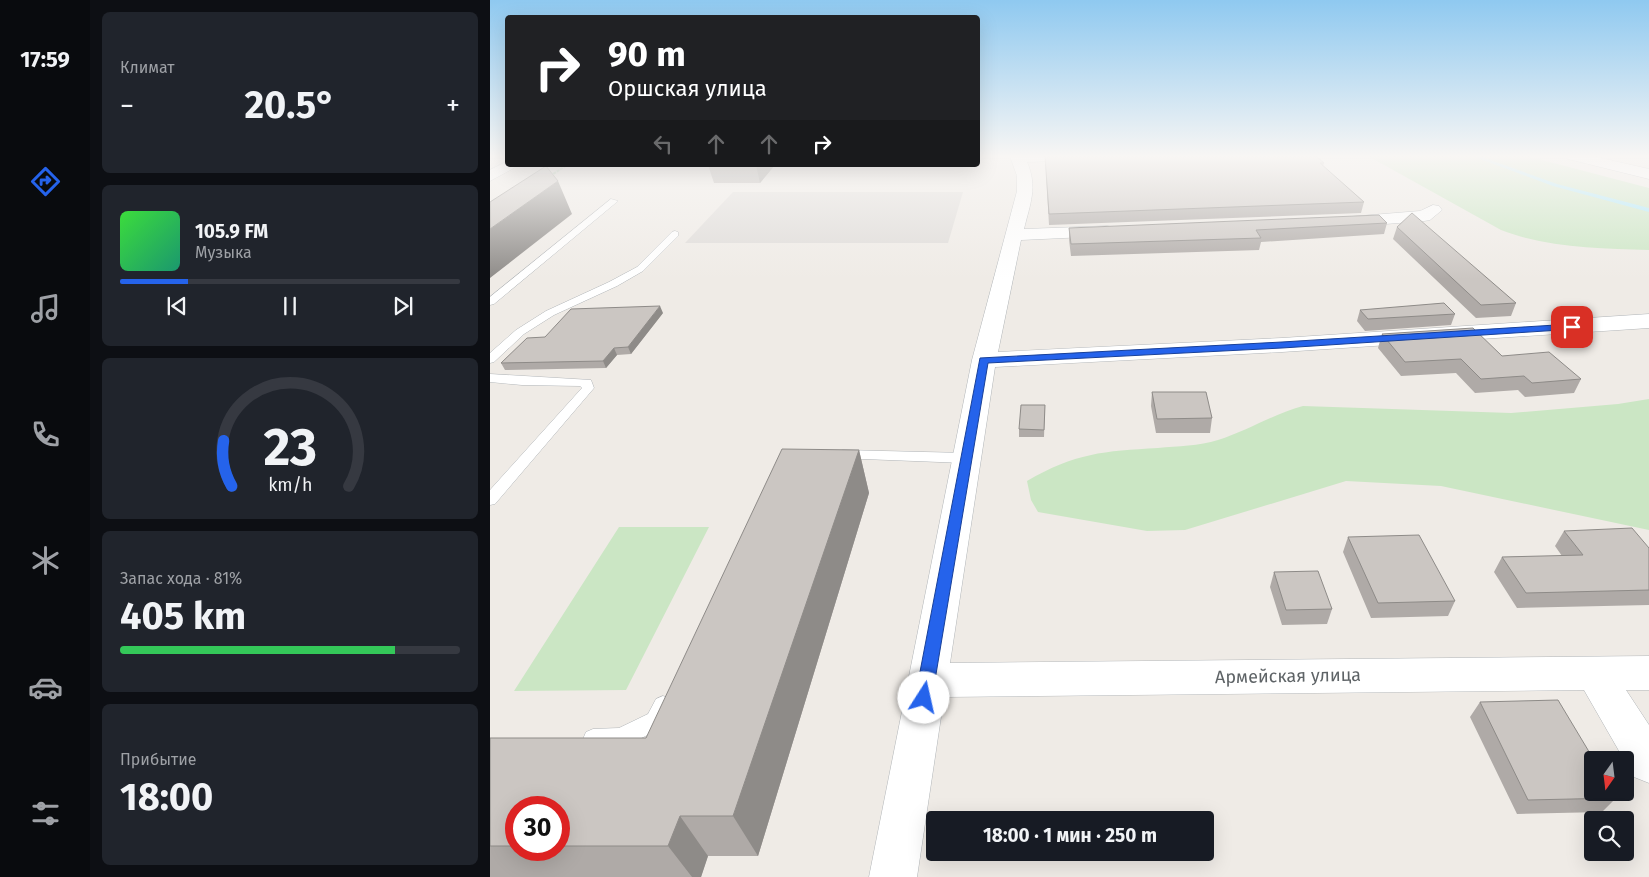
<!DOCTYPE html>
<html lang="ru">
<head>
<meta charset="utf-8">
<style>
	:root { --surface:#171b24; --page:#20242c; --text:#f1f3f6; --muted:#9ea1a6; --line:#363941; --accent:#2563eb }
	body { margin:0; font-family:"Fira Sans",sans-serif; background:var(--page); color:var(--text); height:100vh; display:flex; flex-direction:column; font-size:19px; white-space:nowrap }
	* { box-sizing:border-box; margin:0 }
	p { font-size:16px; color:var(--muted) }
	.icon { flex:none; width:28px; height:28px; fill:none; stroke:currentColor; stroke-width:2; stroke-linecap:round; stroke-linejoin:round }
	.map { position:relative; flex:1; overflow:hidden }
	.details { display:flex; flex-direction:column; gap:12px; padding:12px; background:#0d0f14; width:400px }
	.details>* { flex:none }
	.top-card { position:absolute; left:15px; top:15px; width:475px; height:152px; border-radius:5px; box-shadow:0 5px 20px #0002; background:#202124; color:#fff; overflow:hidden }
	.needle { width:32px; rotate:194deg }
	.buttons { position:absolute; left:1094px; top:751px; display:grid; gap:10px }
	.buttons a { display:grid; place-items:center; width:50px; height:50px; border-radius:5px; background:var(--surface); box-shadow:0 5px 20px #0002; font-size:25px }
	.speed { position:absolute; left:15px; top:796px; display:flex; gap:10px; font-size:25px; font-weight:700; text-align:center }
	.speed>* { display:grid; place-content:center; width:65px; height:65px; border-radius:50%; background:var(--surface); box-shadow:0 5px 20px #0002; line-height:1 }
	.speed .limit { border:8px solid #d22; background:#fff; color:#111 }
	.pin { position:absolute; display:grid; place-items:center; width:42px; height:42px; color:#fff; margin:-21px; border-radius:10px; box-shadow:0 2px 8px #0006 }
	.me { position:absolute; width:55px; margin:-28px; rotate:10deg; stroke-linejoin:round; filter:drop-shadow(0 0 4px #0008) }
	.turn { display:flex; align-items:center; gap:18px; height:105px; padding:0 20px; font-size:22px }
	.turn .icon { width:65px; height:65px; stroke-width:2.5 }
	.turn b { display:block; font-size:35px; line-height:42px }
	.lanes { display:flex; align-items:center; height:48px; padding:0 20px; background:#0003; justify-content:center; gap:25px; direction:ltr }
	.lanes .off { opacity:.35 }
	.big { font-size:38px; font-weight:700; line-height:1.1 }
	.details .widget { flex:1; display:flex; flex-direction:column; justify-content:center; gap:8px; min-width:0; padding:0 18px; border-radius:8px; background:var(--page) }
	.details .dial { align-items:center; gap:0 }
	.dial svg { height:130px; overflow:visible; fill:none; stroke:var(--line); stroke-width:7; stroke-linecap:round; text-anchor:middle }
	.dial text { fill:var(--text); stroke:none }
	.song { display:flex; align-items:center; gap:15px }
	.cover { width:60px; height:60px; border-radius:8px; background:linear-gradient(135deg,hsl(120 70% 55%),hsl(160 70% 35%)) }
	.played { height:5px; border-radius:2px; background:linear-gradient(90deg,var(--accent) 20%,var(--line) 20%) }
	.keys { display:flex; justify-content:space-around; direction:ltr }
	.heat { display:flex; justify-content:space-between; align-items:center; font-size:28px; direction:ltr }
	.charge { height:8px; border-radius:4px; background:linear-gradient(90deg,#34c759 81%,var(--line) 0) }
	.trip { position:absolute; left:436px; top:811px; width:288px; height:50px; border-radius:5px; background:var(--surface); box-shadow:0 5px 20px #0002; font-weight:700; line-height:50px; text-align:center }
	main { display:flex; flex:1; min-height:0 }
	.menu { display:flex; flex-direction:column; width:90px; justify-content:space-around; align-items:center; background:#090b0e; color:var(--muted) }
	.menu .icon { width:35px; height:35px }
	.menu .selected { color:var(--accent) }
	.menu b { font-size:22px; color:var(--text) }
	.map>svg:first-child { display:block }
	.industrial { fill:#dedbd8 }
	.green { fill:#cbe6c4 }
	.lines { fill:none; stroke-linecap:round; stroke-linejoin:round }
	.stream { fill:#aae9fb; fill-rule:evenodd }
	.lane-casing { stroke:#b1b5b8; stroke-width:1 }
	.street-casing { stroke:#b1b5b8; stroke-width:1 }
	.secondary-casing { stroke:#b2b7ba; stroke-width:1 }
	.path { stroke:#a4d0a6; stroke-width:2; stroke-dasharray:3 1; stroke-linecap:butt }
	.lane { fill:#fff; fill-rule:evenodd }
	.street { fill:#fff; fill-rule:evenodd }
	.secondary { fill:#fff; fill-rule:evenodd }
	.wall { fill:#afaaa7; fill-rule:evenodd }
	.shaded-wall { fill:#8e8b88 }
	.building { fill:#cbc6c2; stroke:#8e8b88 }
	.route { fill:#2563eb; stroke:#184099 }
	.labels { text-anchor:middle; stroke-width:4; stroke-linejoin:round; paint-order:stroke }
	.near-street-label { font-size:18px; fill:#5e6366; stroke:#fff }
</style>
</head>
<body>
<main>
<nav class="menu">
<b>17:59</b>
<svg class="icon selected" aria-label="directions" viewBox="0 0 24 24"><path d="M12 3l9 9-9 9-9-9zM9 14v-3h6M13 9l2 2-2 2"/></svg>
<svg class="icon" aria-label="music" viewBox="0 0 24 24"><path d="M9 18V5l10-2v13"/><circle cx="6" cy="18" r="3"/><circle cx="16" cy="16" r="3"/></svg>
<svg class="icon" aria-label="phone" viewBox="0 0 24 24"><path d="M5 4h4l2 5-3 2q2 4 5 5l2-3 5 2v4C11 20 4 13 5 4z"/></svg>
<svg class="icon" aria-label="climate" viewBox="0 0 24 24"><path d="M12 3v18M4 7l16 10M4 17L20 7"/></svg>
<svg class="icon" aria-label="car" viewBox="0 0 24 24"><path d="M5 17H2v-5l4-1 3-4h7l3 4 3 1v5h-3M9 17h6M6 11h13"/><circle cx="7" cy="17" r="2"/><circle cx="17" cy="17" r="2"/></svg>
<svg class="icon" aria-label="filters" viewBox="0 0 24 24"><path d="M4 7h16M4 17h16"/><circle cx="9" cy="7" r="2"/><circle cx="15" cy="17" r="2"/></svg>
</nav>
<section class="details">
<div class="widget"><p>Климат</p>
<div class="heat"><a>−</a><b class="big">20.5°</b><a>+</a></div>
</div>
<div class="widget">
<div class="song"><i class="cover"></i><div><b>105.9 FM</b><p>Музыка</p></div></div>
<div class="played"></div>
<div class="keys"><svg class="icon" aria-label="previous" viewBox="0 0 24 24"><path d="M18 5L8 12l10 7zM5 5v14"/></svg><svg class="icon" aria-label="pause" viewBox="0 0 24 24"><path d="M8 5v14M16 5v14"/></svg><svg class="icon" aria-label="next" viewBox="0 0 24 24"><path d="M6 5l10 7-10 7zM19 5v14"/></svg></div>
</div>
<div class="widget dial"><svg viewBox="0 0 100 80">
<path d="M14 69A42 42 0 1 1 86 69"/>
<path d="M14 69A42 42 0 0 1 9 41" stroke="#2563eb"/>
<text x="50" y="56" font-size="32" font-weight="700">23</text>
<text x="50" y="72" font-size="11">km/h</text>
</svg></div>
<div class="widget"><p>Запас хода · 81%</p><b class="big">405 km</b><div class="charge"></div></div>
<div class="widget"><p>Прибытие</p><b class="big">18:00</b></div>
</section>
<div class="map">
<svg width="1159" height="877" viewBox="0 0 1159 877">
	<rect width="100%" height="100%" fill="#efebe6"/>
	<!-- industrial -->
	<path class="industrial" d="M243,192H473L458,243H195Z"/>
	<!-- green -->
	<path class="green" d="M878,156H1037L1159,188V250C1109,248 1058,248 1011,230Z
		M1159,399V530L951,486L856,481L695,530L657,531L548,512L541,500L537,481C585,453 614,451 668,448C688,446 709,446 728,440C757,431 783,414 813,406L1021,413L1128,404Z
		M129,527H219L136,690L24,691Z"/>
	<g class="lines">
		<!-- stream -->
		<path class="stream" d="M982,156H989L1067,184L1159,208V212L1063,186Z"/>
		<!-- lane casing -->
		<g class="lane-casing">
			<path id="lane" d="M121,199L128,201L4,304L0,305V297Z
				M185,231L188,232V236L153,271L127,286L64,315L34,334L4,362L0,363V353L26,330L56,311L119,282L147,267L182,232Z
				M0,374L101,380L104,388L5,504L0,505V490L92,388L90,386L32,385L0,382Z
				M353,450L475,453L480,455L482,458L480,461L475,463L348,458L346,455L348,452Z
				M173,696L180,699L183,705L172,728L137,745L130,748L103,749L96,746L93,739L96,732L103,729L129,728L158,714L166,699Z"/>
		</g>
		<!-- street casing -->
		<g class="street-casing">
			<path id="street" d="M520,156H604L602,159L597,160L537,162C548,187 540,204 534,229L617,226L623,227L626,231L623,235L617,236L531,240L508,352L792,338L1159,314V328L792,352L505,367L460,663L1159,656V690H1136L1159,725V783L1144,777L1094,690L454,697L427,877H379L482,360L527,191V176Z
				M1076,156H1102L1159,169V179L1078,159Z
				M943,205L949,206L952,210L940,220L934,221L857,227L851,226L848,222L851,218L857,217L930,211Z"/>
		</g>
		<!-- secondary casing -->
		<g class="secondary-casing">
			<path id="secondary" d="M18,161V165H27L24,168L0,181V170Z"/>
		</g>
		<!-- path -->
		<path class="path" d="M60,176L77,165"/>
		<!-- lane -->
		<use href="#lane" class="lane"/>
		<!-- street -->
		<use href="#street" class="street"/>
		<!-- secondary -->
		<use href="#secondary" class="secondary"/>
	</g>
	<!-- wall -->
	<path class="wall" d="M555,156L834,163L833,166L874,202L871,213L559,225Z
		M218,165H285L270,183H224Z
		M897,223L894,234L771,242L769,250L581,256L579,240V228Z
		M907,227L1026,303L1021,316L986,318L903,239Z
		M870,310L965,314L961,325L875,331L867,321Z
		M173,313L141,354L127,355L116,368L15,370L11,363Z
		M892,334L1012,356L1091,379L1084,393L1035,397L1028,390L985,393L966,373L911,376L888,348Z
		M662,392L722,418L720,433H666L661,406Z
		M555,405L554,437H529V429Z
		M369,450L379,493L268,856H218L211,877H0V738H156ZM26,808H69V850H26Z
		M1074,531L1159,548V605L1027,608L1004,572L1012,557L1072,556L1065,546Z
		M858,537L965,601L958,616L881,618L853,552Z
		M784,572L842,609L837,624L792,625L780,587Z
		M990,702L1126,798L1112,812L1027,814L980,717Z"/>
	<!-- shaded-wall -->
	<path class="shaded-wall" d="M266,165H285L270,183Z
		M68,181L82,214L0,278V229Z
		M170,306L173,313L141,354L138,347Z
		M124,348L127,355L116,368L113,361Z
		M369,450L379,493L268,856L243,816Z
		M190,816L218,856L211,877H202L178,846Z"/>
	<!-- building -->
	<path class="building" d="M555,156H826L834,163H830L874,202L559,214Z
		M56,166L68,181L0,229V202Z
		M922,213L1026,303L991,305L907,227Z
		M889,215L897,223L766,230L771,238L581,244L579,228Z
		M954,303L965,314L878,319L870,310Z
		M170,306L138,347L124,348L113,361L11,363L37,338L55,337L81,309Z
		M983,328L1012,356L1059,352L1091,379L1042,383L1034,376L991,379L971,359L915,362L892,334Z
		M662,392H716L722,418L667,419Z
		M531,405H555L554,430L529,429Z
		M292,449L369,450L243,816H190L178,846H69V808H26V846H0V738H156Z
		M1142,528L1159,548V590L1036,593L1012,557L1093,555L1074,531Z
		M929,535L965,601L888,603L858,537Z
		M828,571L842,609L796,610L784,572Z
		M1068,700L1104,760H1102V792H1123L1126,798L1038,800L990,702Z"/>
	<!-- sky -->
	<linearGradient id="sky" x2="0" y2="1"><stop stop-color="#8fc9f0"/><stop offset="0.56" stop-color="#f8f6f4"/><stop offset="1" stop-color="#f8f6f4" stop-opacity="0"/></linearGradient>
	<rect width="1159" height="279" fill="url(#sky)"/>
	<!-- route -->
	<path class="route" d="M1082,324L1086,325V329L792,348L498,363L442,698L439,703L434,705L428,703L425,698L490,358L792,342Z"/>
	<g class="labels">
		<!-- near-street labels -->
		<g class="near-street-label">
			<text transform="translate(798 676) rotate(-1)" y="6">Армейская улица</text>
		</g>
	</g>
</svg>
<div class="buttons">
<a><svg class="needle" viewBox="-14 -14 28 28"><path d="M0-13l5 13h-10z" fill="#e53935"/><path d="M0 13l5-13h-10z" fill="#9ea1a6"/></svg></a>
<a><svg class="icon" aria-label="search" viewBox="0 0 24 24"><circle cx="10" cy="10" r="6"/><path d="M15 15l6 6"/></svg></a>
</div>
<div class="speed"><div class="limit">30</div></div>
<div class="pin" style="left:1082px;top:327px;background:#d93025"><svg class="icon" aria-label="arrive" viewBox="0 0 24 24"><path d="M6 21V4h12l-3 4 3 4H6"/></svg></div>
<svg class="me" style="left:434px;top:698px" viewBox="-20 -20 40 40"><circle r="19" fill="#fff"/><path d="M0-13L10 11 0 6-10 11z" fill="#2563eb"/></svg>
<div class="trip">18:00 · 1 мин · 250 m</div>
<div class="top-card">
<div class="turn"><svg class="icon" aria-label="right" viewBox="0 0 24 24"><path d="M7 20v-9h11M14 6l5 5-5 5"/></svg><div><b>90 m</b>Оршская улица</div></div>
<div class="lanes"><svg class="icon off" aria-label="left" viewBox="0 0 24 24"><path d="M17 20v-9H6M10 6l-5 5 5 5"/></svg><svg class="icon off" aria-label="ahead" viewBox="0 0 24 24"><path d="M12 20V5M6 11l6-6 6 6"/></svg><svg class="icon off" aria-label="ahead" viewBox="0 0 24 24"><path d="M12 20V5M6 11l6-6 6 6"/></svg><svg class="icon" aria-label="right" viewBox="0 0 24 24"><path d="M7 20v-9h11M14 6l5 5-5 5"/></svg></div>
</div>
</div>
</main>
</body>
</html>
